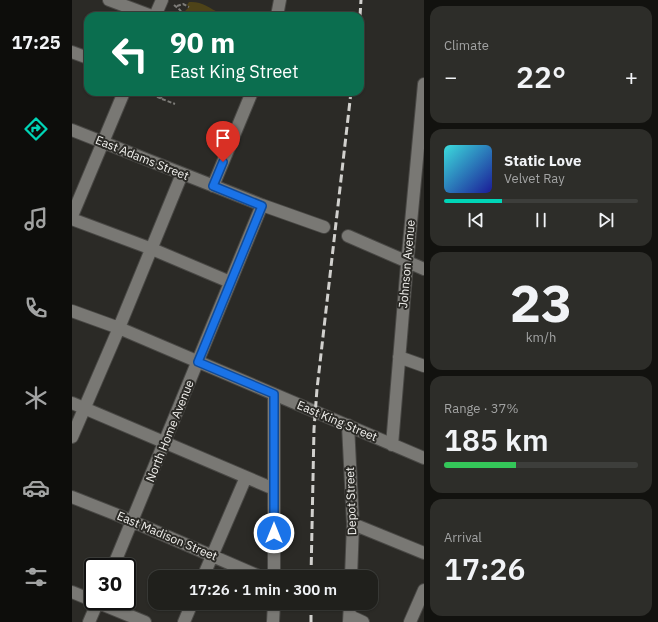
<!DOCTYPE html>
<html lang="en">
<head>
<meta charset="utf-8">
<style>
	:root { --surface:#20201c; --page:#2d2d29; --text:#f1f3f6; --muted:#a2a3a3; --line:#3d3e3b; --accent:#00d5b7 }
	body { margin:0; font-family:"IBM Plex Sans",sans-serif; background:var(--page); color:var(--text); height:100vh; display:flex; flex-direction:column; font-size:15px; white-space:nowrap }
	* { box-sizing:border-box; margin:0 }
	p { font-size:13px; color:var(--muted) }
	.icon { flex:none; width:22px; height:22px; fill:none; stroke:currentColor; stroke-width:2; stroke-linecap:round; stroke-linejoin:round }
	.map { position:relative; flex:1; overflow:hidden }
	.details { display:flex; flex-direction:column; gap:6px; padding:6px; background:#12120f; width:234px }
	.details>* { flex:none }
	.guide { position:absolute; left:12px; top:12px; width:280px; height:84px; border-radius:12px; box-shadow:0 1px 3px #0004,0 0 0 1px var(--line); background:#0b6e4f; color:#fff; overflow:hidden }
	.speed { position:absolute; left:12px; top:558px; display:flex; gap:8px; font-size:20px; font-weight:700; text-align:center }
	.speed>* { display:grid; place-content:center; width:52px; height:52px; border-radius:50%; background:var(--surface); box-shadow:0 1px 3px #0004,0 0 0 1px var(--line); line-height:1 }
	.speed .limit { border:2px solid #111; border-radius:6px; background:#fff; color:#111 }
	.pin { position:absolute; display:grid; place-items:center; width:34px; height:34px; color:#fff; margin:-41px -17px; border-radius:50% 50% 50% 0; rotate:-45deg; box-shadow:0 0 4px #0007 }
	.pin .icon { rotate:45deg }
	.me { position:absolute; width:44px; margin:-22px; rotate:0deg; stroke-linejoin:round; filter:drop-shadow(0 0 3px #0008) }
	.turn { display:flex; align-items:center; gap:14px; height:84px; padding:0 20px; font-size:18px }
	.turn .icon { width:52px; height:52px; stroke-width:2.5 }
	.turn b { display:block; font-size:28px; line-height:34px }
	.big { font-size:30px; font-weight:600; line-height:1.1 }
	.details .card { flex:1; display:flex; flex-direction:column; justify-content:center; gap:6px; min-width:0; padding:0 14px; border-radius:12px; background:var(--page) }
	.details .dial { align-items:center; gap:0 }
	.dial b { font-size:52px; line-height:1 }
	.song { display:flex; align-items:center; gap:12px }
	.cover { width:48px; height:48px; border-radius:6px; background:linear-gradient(135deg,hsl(180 70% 55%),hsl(240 70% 35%)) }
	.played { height:4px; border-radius:2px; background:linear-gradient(90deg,var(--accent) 30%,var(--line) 30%) }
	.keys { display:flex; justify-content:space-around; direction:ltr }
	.heat { display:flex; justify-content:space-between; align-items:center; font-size:22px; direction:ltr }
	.charge { height:6px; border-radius:3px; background:linear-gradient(90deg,#34c759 37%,var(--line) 0) }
	.trip { position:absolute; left:76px; top:570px; width:230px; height:40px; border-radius:12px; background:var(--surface); box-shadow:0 1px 3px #0004,0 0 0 1px var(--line); font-weight:600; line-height:40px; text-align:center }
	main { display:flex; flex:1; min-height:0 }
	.menu { display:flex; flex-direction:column; width:72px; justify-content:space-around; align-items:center; background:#0d0d0b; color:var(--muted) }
	.menu .icon { width:28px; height:28px }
	.menu .on { color:var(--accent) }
	.menu b { font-size:18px; color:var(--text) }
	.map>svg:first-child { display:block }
	.green { fill:#4e4318 }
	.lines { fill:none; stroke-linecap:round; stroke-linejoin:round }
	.minor-casing { stroke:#494845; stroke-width:14 }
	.path { stroke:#7d7c78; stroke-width:2; stroke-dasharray:4 2; stroke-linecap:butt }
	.minor { stroke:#797874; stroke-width:12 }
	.rail { stroke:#d1d0cd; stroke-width:3; stroke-dasharray:8 4; stroke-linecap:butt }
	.route-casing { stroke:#114b97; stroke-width:10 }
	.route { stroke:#1a73e8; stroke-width:7 }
	.labels { text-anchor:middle; stroke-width:4; stroke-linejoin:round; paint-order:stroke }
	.street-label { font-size:12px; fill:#f2f1ee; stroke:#2b2a26 }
</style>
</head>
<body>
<main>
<nav class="menu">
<b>17:25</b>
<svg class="icon on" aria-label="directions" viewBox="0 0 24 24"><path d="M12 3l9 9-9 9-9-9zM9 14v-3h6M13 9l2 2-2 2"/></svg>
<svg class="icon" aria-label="music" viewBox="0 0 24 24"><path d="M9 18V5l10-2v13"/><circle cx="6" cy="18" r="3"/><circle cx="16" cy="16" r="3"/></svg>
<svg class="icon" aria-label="phone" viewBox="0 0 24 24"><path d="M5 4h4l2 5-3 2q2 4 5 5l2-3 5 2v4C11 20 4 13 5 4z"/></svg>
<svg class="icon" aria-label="climate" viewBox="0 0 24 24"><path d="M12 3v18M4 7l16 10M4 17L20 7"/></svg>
<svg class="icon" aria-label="car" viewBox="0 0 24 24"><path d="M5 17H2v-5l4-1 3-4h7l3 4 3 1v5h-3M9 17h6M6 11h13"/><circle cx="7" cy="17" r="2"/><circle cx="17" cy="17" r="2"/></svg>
<svg class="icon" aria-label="filters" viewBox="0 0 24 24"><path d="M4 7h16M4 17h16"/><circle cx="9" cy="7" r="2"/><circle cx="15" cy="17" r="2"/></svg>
</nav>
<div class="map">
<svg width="352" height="622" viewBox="0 0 352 622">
	<rect width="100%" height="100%" fill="#2b2a26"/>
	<!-- green -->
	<path class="green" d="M117,2C130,1 137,8 148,13V16H114L112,12L117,7L115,5Z"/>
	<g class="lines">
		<!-- minor casing -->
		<g class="minor-casing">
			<path id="minor" d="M37,0L80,16
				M83,16L90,0
				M205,16L208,0
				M0,52L16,58
				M0,130L190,205L252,227
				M141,186L180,92
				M0,216L52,92
				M0,219L80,249L158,282
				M276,236L352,269
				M0,311L47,328L352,458
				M327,357L352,366
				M0,403L202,489
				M276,425L281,524L279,577
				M0,437L44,335L110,174
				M320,445L334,276L352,84
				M0,497L48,516L189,577
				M281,524L352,553
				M41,567L190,205
				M131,577L174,477
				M202,577V394
				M0,592L73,622
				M278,616L291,622
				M17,622L26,601
				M112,622L120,603
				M201,622L202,603
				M277,622L278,603
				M338,622L352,590"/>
		</g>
		<!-- path -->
		<path class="path" d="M102,5L108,10L112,16
			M105,6L111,4L117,7
			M74,92L90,99L86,92
			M90,99L103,104"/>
		<!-- minor -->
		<use href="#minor" class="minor"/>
		<!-- rail -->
		<path class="rail" d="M288,16L289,0
			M239,577L242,429L245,389L279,92
			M239,603V622"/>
	</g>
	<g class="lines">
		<!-- route casing -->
		<g class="route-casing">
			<path id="route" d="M151,162L141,186L190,206L126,362L202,394V533"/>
		</g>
		<!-- route -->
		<use href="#route" class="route"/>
	</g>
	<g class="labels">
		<!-- street labels -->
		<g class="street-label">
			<text transform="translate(70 158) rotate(22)" y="4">East Adams Street</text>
			<text transform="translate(335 264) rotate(-85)" y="4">Johnson Avenue</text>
			<text transform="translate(265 421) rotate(23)" y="4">East King Street</text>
			<text transform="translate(98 431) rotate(-68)" y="4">North Home Avenue</text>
			<text transform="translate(279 501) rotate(-92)" y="4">Depot Street</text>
			<text transform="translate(95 536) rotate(23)" y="4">East Madison Street</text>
		</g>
	</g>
</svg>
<div class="speed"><div class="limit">30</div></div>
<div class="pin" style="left:151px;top:162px;background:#d93025"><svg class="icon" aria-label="arrive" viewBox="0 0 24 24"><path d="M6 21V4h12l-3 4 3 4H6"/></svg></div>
<svg class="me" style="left:202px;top:533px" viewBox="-20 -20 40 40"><circle r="17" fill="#1a73e8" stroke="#fff" stroke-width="3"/><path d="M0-11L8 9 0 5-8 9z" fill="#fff"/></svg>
<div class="trip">17:26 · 1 min · 300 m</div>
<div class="guide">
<div class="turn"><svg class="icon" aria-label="left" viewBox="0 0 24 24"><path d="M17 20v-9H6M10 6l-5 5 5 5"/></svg><div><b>90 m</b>East King Street</div></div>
</div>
</div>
<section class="details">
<div class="card"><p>Climate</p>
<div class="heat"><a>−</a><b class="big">22°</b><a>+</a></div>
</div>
<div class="card">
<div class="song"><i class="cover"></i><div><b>Static Love</b><p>Velvet Ray</p></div></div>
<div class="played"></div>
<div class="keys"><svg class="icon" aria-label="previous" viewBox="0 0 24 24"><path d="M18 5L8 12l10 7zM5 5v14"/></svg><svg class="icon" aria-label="pause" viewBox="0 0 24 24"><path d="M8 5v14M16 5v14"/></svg><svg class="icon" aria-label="next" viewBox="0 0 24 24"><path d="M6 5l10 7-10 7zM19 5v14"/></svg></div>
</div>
<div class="card dial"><b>23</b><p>km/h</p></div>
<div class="card"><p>Range · 37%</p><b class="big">185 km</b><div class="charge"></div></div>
<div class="card"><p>Arrival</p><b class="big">17:26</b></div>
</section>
</main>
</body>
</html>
